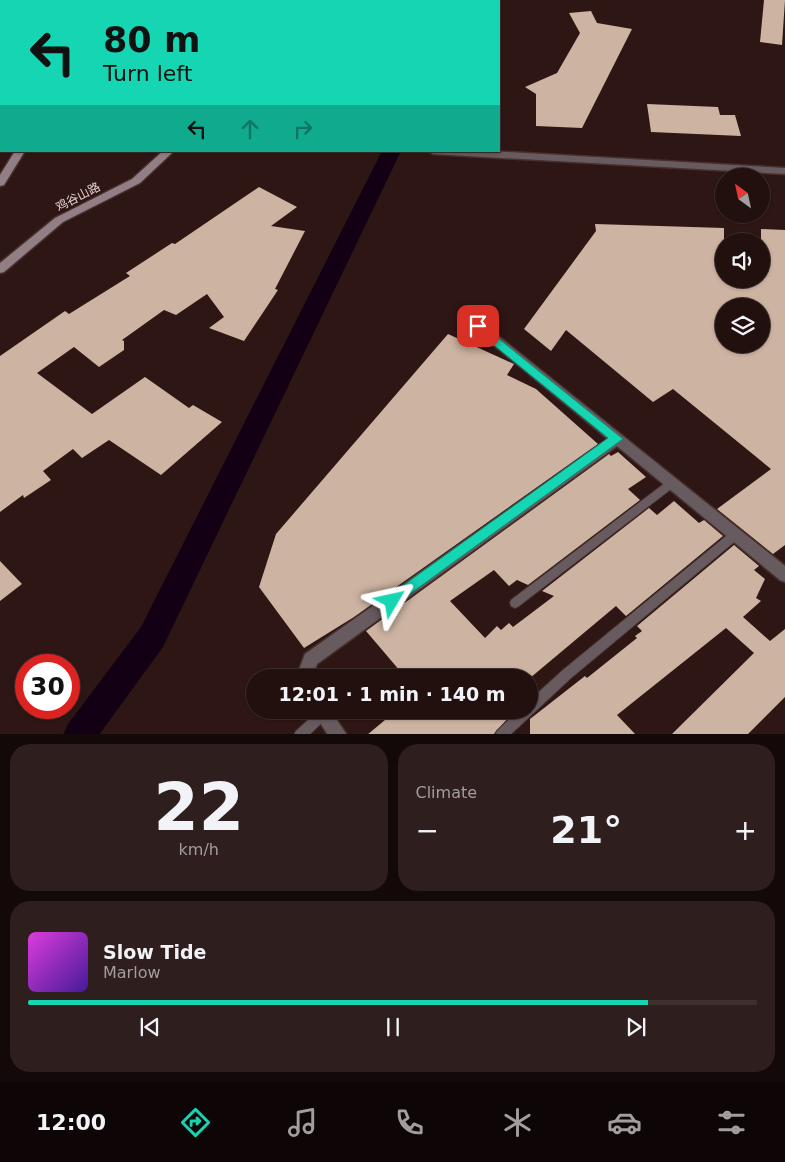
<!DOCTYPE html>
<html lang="en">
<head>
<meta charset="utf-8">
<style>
	:root { --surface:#22100f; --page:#2e1e1d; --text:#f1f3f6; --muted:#a29d9e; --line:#3f302f; --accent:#15d5b3 }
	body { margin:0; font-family:"DejaVu Sans","Noto Sans SC",sans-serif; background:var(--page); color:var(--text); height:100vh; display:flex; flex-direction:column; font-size:19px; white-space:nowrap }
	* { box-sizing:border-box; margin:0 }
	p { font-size:16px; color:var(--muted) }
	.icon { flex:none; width:28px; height:28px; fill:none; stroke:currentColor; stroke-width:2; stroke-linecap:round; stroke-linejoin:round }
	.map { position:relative; height:734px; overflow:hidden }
	.drawer { display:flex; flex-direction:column; gap:10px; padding:10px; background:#130908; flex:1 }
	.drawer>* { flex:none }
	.top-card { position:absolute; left:0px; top:0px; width:500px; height:152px; box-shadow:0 1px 4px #0004,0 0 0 1px var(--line); background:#15d5b3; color:#111; overflow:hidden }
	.needle { width:32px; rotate:327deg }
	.tools { position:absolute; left:715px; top:168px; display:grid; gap:10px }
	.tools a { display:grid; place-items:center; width:55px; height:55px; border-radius:50%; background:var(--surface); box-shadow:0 1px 4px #0004,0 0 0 1px var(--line); font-size:25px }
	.speed { position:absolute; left:15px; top:654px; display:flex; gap:10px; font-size:25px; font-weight:700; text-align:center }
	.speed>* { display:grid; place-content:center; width:65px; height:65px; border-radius:50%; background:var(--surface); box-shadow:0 1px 4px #0004,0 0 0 1px var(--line); line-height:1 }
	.speed .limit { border:8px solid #d22; background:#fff; color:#111 }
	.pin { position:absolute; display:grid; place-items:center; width:42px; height:42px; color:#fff; margin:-21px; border-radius:10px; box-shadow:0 2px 8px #0006 }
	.me { position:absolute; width:55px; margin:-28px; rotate:54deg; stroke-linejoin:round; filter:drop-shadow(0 0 4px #0008) }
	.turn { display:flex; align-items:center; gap:18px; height:105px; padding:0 20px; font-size:22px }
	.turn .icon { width:65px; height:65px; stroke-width:2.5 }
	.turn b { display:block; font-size:35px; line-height:42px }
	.lanes { display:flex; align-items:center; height:48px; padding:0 20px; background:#0003; justify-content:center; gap:25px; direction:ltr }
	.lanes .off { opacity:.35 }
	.big { font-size:38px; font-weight:700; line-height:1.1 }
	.drawer .widget { flex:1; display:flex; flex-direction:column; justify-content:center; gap:8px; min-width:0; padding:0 18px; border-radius:20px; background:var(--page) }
	.drawer .dial { align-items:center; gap:0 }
	.dial b { font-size:65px; line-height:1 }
	.song { display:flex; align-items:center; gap:15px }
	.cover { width:60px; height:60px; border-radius:8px; background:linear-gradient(135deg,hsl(300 70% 55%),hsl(260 70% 35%)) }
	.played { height:5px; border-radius:2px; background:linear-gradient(90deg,var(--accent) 85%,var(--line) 85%) }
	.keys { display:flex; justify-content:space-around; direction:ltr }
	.heat { display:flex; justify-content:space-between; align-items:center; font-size:28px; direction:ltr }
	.drawer .tiles { flex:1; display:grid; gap:10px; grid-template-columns:1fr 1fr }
	.widget:last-child { grid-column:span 2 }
	.trip { position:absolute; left:246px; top:669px; width:292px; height:50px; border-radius:25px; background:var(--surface); box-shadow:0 1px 4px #0004,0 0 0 1px var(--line); font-weight:700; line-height:50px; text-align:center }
	.dock { display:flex; height:80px; justify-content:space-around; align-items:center; background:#0e0606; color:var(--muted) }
	.dock .icon { width:35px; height:35px }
	.dock .selected { color:var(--accent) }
	.dock b { font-size:22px; color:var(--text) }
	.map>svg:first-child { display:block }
	.built { fill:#3c1d1a }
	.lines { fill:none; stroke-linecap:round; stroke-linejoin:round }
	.canal { fill:#130014; fill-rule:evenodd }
	.building { fill:#cdb3a1; fill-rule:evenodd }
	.lane-casing { stroke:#47302e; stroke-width:2 }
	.street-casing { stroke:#47302e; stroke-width:3 }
	.secondary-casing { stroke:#47302e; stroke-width:3 }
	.lane { fill:#685b5f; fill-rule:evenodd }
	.street { fill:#685b5f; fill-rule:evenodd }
	.secondary { fill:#927e85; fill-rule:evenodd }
	.route { fill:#15d5b3; stroke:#0e8a74 }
	.labels { text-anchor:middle; stroke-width:5; stroke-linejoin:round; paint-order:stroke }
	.street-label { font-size:12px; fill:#e4d2d0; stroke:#2e1614 }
</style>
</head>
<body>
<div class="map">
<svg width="785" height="735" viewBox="0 0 785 735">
	<rect width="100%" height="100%" fill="#2e1614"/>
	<!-- built -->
	<path class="built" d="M0,0H140L1,1L0,94Z"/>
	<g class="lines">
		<!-- canal -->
		<path class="canal" d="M382,151H401L163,647L99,735H63L68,724L141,627Z"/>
	</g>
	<!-- building -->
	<path class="building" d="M764,0H785L782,45L760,42Z
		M591,11L597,23L632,29L582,128L536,126V94L525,87L557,73L580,33L569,13Z
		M647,104L718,107L720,115H735L741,136L651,132Z
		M259,187L297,207L271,226L305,231L275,289L278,290L244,341L209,328L224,317L207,294L176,315L164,310L122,340L124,341V350L99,367L74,347L37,373L92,414L145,377L189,408L193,405L222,422L161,475L109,440L82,458L73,449L43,471L51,480L24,498L23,495L0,512V356L65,311L69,314L130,276L126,273L172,243L175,244Z
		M595,224L724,228V279H761V229L785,230V545L773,554L717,509L771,469L673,389L653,402L566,330L551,351L524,329L596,231ZM724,306H761V344H724Z
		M448,334L514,364L507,375L536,389L598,444L354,617L304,648L259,587L276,534Z
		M618,452L646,477L628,489L640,500L528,585L517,580L509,586L494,570L450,601L485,638L497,626L501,630L509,623L513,627L554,596L542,591L649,508L657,515L674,501L699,523L704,520L723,536L626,616L616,606L530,678H406L366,631L609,454L611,456Z
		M734,545L759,566L754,570L765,579L756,598L761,601L743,617L770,641L785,629V697L747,735H671L754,653L726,628L617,715L636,735H530V719L585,676L587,678L637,638L635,636L642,631L637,626Z
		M0,561L22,584L0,601Z
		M397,710H503L509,717L493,735H367Z"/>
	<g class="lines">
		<!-- lane casing -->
		<g class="lane-casing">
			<path id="lane" d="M672,479L675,480L677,483L675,486L519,606L515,608L511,606L510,603L511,600L669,480Z
				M735,531L739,532L740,535L739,538L571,678L510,735H495L497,731L519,710H530V700L563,670L731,532Z
				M319,710H327L329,714L327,718L309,735H294L296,731Z"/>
		</g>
		<!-- street casing -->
		<g class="street-casing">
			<path id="street" d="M428,151H490L785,168V174L433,154Z
				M478,322L482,323L785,566V582L780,580L617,446L317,664L312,678H296L305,654L608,439L474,329L472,326L474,323Z
				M312,710H330L347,735H328Z"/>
		</g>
		<!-- secondary casing -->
		<g class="secondary-casing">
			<path id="secondary" d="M15,151H25L4,185L0,186V175Z
				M163,151H174L140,183L63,222L4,272L0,273V263L55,218L132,179Z"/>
		</g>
		<!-- lane -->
		<use href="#lane" class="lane"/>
		<!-- street -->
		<use href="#street" class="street"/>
		<!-- secondary -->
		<use href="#secondary" class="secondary"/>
	</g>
	<!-- route -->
	<path class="route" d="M478,322L623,439L392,607L387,606L385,601L387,597L608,438L474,329V324Z"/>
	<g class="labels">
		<!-- street labels -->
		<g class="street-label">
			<text transform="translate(78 197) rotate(-27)" y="4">鸡谷山路</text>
		</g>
	</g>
</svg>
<div class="tools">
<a><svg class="needle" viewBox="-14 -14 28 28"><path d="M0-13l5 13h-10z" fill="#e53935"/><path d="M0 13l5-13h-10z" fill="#a29d9e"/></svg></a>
<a><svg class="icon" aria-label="sound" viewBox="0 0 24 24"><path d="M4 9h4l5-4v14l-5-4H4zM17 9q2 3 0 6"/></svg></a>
<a><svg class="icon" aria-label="layers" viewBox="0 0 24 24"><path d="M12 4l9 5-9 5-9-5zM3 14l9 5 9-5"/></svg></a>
</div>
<div class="speed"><div class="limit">30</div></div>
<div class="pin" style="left:478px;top:326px;background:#d93025"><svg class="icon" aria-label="arrive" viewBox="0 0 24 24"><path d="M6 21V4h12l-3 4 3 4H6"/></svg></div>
<svg class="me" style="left:392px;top:601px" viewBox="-20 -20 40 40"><path d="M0-17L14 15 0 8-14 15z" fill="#15d5b3" stroke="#fff" stroke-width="4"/></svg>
<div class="trip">12:01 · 1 min · 140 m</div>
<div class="top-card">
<div class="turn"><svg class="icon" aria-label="left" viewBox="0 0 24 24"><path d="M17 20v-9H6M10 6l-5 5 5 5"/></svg><div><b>80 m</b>Turn left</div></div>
<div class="lanes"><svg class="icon" aria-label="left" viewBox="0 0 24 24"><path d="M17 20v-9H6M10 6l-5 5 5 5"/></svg><svg class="icon off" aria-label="ahead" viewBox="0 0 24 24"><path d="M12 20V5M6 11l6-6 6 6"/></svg><svg class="icon off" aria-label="right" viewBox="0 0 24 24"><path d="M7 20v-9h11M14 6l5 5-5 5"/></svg></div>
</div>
</div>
<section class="drawer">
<div class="tiles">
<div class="widget dial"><b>22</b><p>km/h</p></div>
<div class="widget"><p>Climate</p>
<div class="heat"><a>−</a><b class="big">21°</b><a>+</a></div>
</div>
<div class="widget">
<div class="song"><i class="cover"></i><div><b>Slow Tide</b><p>Marlow</p></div></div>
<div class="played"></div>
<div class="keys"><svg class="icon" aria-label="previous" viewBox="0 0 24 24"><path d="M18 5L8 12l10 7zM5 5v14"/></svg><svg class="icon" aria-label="pause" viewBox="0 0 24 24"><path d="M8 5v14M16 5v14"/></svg><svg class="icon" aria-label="next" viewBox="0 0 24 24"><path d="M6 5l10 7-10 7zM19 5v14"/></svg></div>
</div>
</div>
</section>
<nav class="dock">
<b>12:00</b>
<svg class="icon selected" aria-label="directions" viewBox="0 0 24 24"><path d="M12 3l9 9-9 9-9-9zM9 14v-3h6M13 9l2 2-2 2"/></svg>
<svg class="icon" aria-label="music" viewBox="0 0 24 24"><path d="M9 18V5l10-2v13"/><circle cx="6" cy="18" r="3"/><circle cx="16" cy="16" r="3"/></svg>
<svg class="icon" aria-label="phone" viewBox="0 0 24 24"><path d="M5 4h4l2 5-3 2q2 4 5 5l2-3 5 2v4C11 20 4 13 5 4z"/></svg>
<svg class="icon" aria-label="climate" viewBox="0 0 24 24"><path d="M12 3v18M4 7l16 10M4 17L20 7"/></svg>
<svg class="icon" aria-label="car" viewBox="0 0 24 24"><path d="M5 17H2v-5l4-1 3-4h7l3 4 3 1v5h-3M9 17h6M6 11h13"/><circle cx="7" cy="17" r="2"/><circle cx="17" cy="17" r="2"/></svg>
<svg class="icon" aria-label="filters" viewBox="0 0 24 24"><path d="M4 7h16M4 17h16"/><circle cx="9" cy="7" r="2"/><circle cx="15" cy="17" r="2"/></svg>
</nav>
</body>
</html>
